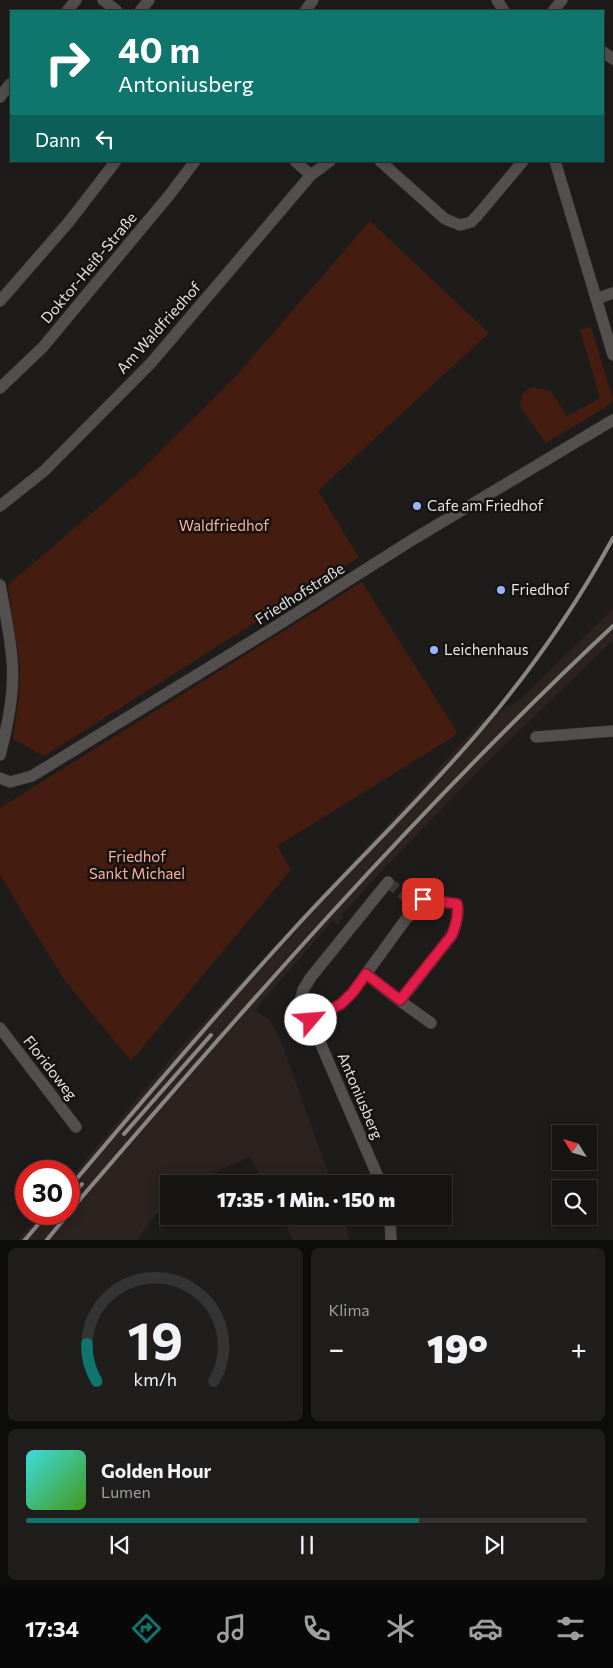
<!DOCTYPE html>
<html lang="de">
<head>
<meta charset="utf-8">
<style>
	:root { --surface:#161514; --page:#1f1e1d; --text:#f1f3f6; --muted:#9e9fa0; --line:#353434; --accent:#0f766e }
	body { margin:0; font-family:Commissioner,sans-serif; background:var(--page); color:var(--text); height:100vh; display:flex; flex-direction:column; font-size:19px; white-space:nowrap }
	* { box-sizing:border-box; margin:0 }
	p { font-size:16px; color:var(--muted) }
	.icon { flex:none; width:28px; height:28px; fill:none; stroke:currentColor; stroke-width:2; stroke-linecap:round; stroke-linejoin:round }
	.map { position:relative; height:1240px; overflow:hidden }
	.details { display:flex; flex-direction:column; gap:8px; padding:8px; background:#0c0c0b; flex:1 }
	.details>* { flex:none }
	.banner { position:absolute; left:10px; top:10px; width:594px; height:152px; border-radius:0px; box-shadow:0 2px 12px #0003,0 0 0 1px var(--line); background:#0f766e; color:#fff; overflow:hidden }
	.needle { width:32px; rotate:307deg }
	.fabs { position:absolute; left:552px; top:1125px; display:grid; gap:10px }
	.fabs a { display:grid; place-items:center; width:45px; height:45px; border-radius:0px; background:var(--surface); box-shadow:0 2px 12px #0003,0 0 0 1px var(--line); font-size:25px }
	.speed { position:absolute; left:15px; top:1160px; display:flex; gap:10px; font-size:25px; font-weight:700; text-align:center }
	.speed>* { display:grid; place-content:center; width:65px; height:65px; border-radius:50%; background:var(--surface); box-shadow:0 2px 12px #0003,0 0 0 1px var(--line); line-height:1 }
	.speed .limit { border:8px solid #d22; background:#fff; color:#111 }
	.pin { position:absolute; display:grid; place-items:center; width:42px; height:42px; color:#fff; margin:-21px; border-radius:10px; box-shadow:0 2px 8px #0006 }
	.me { position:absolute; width:55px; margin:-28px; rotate:63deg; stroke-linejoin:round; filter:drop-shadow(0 0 4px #0008) }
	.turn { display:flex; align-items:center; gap:18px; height:105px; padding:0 25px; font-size:22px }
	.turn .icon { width:65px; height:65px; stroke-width:2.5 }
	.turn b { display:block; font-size:35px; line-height:42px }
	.then { display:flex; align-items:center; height:48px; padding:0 25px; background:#0003; gap:10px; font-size:19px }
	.big { font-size:38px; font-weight:800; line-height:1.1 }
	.details .tile { flex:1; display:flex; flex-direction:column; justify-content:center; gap:8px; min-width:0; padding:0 18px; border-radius:8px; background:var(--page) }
	.details .dial { align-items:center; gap:0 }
	.dial svg { height:130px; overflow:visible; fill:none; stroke:var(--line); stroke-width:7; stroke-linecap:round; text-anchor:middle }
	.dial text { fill:var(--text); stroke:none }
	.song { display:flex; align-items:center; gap:15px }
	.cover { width:60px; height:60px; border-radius:8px; background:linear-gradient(135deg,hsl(180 70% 55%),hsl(100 70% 35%)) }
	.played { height:5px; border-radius:2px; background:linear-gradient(90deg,var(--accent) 70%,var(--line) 70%) }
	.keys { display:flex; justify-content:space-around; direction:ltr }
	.heat { display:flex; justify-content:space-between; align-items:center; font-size:28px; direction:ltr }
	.details .tiles { flex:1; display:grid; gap:8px; grid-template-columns:1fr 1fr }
	.tile:last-child { grid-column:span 2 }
	.trip { position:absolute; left:160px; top:1175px; width:292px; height:50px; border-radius:0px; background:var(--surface); box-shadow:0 2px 12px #0003,0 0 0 1px var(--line); font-weight:800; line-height:50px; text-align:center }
	.tab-bar { display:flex; height:80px; justify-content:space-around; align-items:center; background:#090808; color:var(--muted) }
	.tab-bar .icon { width:35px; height:35px }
	.tab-bar .active { color:var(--accent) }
	.tab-bar b { font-size:22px; color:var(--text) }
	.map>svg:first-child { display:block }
	.built { fill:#2c2321 }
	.green { fill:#451c10 }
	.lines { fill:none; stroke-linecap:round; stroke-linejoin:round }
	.minor-tunnel { stroke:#3c3a39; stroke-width:11; stroke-dasharray:11 5.5; stroke-linecap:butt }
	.minor-casing { stroke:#393737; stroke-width:12 }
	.minor { stroke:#524f4e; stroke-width:11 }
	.rail { stroke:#898786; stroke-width:4 }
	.route-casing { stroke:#92132f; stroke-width:12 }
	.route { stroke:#e11d48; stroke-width:9 }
	.poi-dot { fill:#9bb5fd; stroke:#151212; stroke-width:2 }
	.labels { text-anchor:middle; stroke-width:5; stroke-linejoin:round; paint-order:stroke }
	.street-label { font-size:15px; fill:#e6e4e4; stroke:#151212 }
	.poi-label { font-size:15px; fill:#e6e4e4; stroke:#151212; text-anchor:start }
	.park-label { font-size:15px; fill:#fcb19a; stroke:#151212 }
</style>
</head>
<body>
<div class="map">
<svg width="613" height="1241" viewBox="0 0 613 1241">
	<rect width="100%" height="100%" fill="#1e1c1b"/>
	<!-- built -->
	<path class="built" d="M613,609V640L482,767L378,875L341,916L343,918L337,925L332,921L255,1010L271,1021L282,1044L332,1184H265L250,1157L219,1170L198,1184H169V1203L161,1209L139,1236L137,1240H18L41,1214H69V1180L176,1052L423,786L481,721L518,701Z
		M282,1216H345L349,1240H293Z"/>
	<!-- green -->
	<path class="green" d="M370,221L489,333L318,491L359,557L44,756L13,739L19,695L20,667L8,585L136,475L235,377Z
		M591,327L613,399L612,403L546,443L520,407L522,394L531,387L551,391L567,416L600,398L580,330Z
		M362,582L457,732L453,737L277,846L291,870L131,1061L63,978L0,875V808Z"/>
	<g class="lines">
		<!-- minor-tunnel -->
		<path class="minor-tunnel" d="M388,882L417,906"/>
		<!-- minor casing -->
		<g class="minor-casing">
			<path id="minor" d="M103,0L117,11
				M497,0L504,11
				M67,11L76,0
				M140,11L149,0
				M305,11L313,0
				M553,11L562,0
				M602,51L613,59
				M0,97L11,83
				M295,161L311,175
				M380,161L445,219L460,225L471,222L477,216L523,161
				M555,161L613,355
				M596,299L613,293
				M0,301L68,223L116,161
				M0,388L43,347L171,193L195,161
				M0,506L44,471L151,363L311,175L330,161
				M0,585C5,610 10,635 12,660C15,692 8,725 0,755
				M536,737L613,731
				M0,778L10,782L32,776L270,630L412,540L613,420
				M400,1001L431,1023
				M311,1020L341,1004L353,992L366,974L400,1001L452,935C456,925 459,914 457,904L423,899L403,923L366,974
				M0,1028L76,1127
				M381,1184L301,998L303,990L311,977L388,882
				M390,1216L391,1241"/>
		</g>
		<!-- minor -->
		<use href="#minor" class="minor"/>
		<!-- rail -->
		<path class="rail" d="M124,1134L211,1035
			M69,1188C142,1101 216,1014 293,930C355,862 423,798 482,728C532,669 576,606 613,538
			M69,1199L82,1184
			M69,1212C242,1010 418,808 613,626
			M24,1241L47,1214
			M46,1241L68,1214"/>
	</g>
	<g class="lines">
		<!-- route casing -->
		<g class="route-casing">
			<path id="route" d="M311,1020L341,1004L353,992L366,974L400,1000L452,935C456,925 459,914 457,904L423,899"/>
		</g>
		<!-- route -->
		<use href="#route" class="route"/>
	</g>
	<!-- markers -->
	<g class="poi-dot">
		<circle cx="417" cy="506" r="5"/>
		<circle cx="501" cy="590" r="5"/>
		<circle cx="434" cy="650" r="5"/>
	</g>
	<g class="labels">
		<!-- street labels -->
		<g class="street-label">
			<text transform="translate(89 268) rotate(-50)" y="5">Doktor-Heiß-Straße</text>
			<text transform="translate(159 328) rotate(-48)" y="5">Am Waldfriedhof</text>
			<text transform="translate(300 594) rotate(-32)" y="5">Friedhofstraße</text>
			<text transform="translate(50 1068) rotate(52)" y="5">Floridoweg</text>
			<text transform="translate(360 1096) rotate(67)" y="5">Antoniusberg</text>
		</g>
		<!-- poi labels -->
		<g class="poi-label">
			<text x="427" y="511">Cafe am Friedhof</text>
			<text x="511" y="595">Friedhof</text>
			<text x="444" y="655">Leichenhaus</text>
		</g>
		<!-- park labels -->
		<g class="park-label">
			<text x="224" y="531">Waldfriedhof</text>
			<text x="137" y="862">Friedhof<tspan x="137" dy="17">Sankt Michael</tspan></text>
		</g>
	</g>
</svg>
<div class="fabs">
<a><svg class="needle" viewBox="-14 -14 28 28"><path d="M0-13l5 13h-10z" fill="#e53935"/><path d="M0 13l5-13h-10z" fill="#9e9fa0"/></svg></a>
<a><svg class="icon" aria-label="search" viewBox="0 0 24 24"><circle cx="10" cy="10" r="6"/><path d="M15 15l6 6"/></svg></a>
</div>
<div class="speed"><div class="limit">30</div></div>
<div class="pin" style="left:423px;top:899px;background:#d93025"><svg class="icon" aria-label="arrive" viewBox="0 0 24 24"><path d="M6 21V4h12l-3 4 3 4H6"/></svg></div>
<svg class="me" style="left:311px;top:1020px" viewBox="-20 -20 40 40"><circle r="19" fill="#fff"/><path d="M0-13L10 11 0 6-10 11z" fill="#e11d48"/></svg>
<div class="trip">17:35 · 1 Min. · 150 m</div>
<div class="banner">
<div class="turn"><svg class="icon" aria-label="right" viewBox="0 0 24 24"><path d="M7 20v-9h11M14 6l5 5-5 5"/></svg><div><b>40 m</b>Antoniusberg</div></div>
<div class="then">Dann<svg class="icon" aria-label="left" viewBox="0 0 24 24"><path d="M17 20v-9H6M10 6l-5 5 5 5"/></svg></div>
</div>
</div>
<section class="details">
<div class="tiles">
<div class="tile dial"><svg viewBox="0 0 100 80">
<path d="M14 69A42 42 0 1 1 86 69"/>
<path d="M14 69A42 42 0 0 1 8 46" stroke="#0f766e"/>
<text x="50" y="56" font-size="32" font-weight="700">19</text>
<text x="50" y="72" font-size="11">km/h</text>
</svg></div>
<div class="tile"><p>Klima</p>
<div class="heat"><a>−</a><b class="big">19°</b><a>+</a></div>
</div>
<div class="tile">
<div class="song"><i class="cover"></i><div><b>Golden Hour</b><p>Lumen</p></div></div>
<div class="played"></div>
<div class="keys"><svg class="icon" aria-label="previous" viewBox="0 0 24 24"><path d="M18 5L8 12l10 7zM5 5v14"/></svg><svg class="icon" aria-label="pause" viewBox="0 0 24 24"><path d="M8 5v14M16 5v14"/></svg><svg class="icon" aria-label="next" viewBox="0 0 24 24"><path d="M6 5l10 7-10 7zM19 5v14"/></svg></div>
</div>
</div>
</section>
<nav class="tab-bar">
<b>17:34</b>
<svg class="icon active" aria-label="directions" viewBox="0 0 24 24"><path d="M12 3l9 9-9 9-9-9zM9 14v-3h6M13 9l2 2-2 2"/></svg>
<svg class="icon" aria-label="music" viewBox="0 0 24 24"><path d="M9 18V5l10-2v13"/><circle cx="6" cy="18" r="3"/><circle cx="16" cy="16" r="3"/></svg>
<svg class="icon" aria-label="phone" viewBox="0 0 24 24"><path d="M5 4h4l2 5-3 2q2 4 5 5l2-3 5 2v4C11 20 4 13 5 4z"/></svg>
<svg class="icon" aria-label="climate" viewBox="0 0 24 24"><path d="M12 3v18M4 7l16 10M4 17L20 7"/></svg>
<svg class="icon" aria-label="car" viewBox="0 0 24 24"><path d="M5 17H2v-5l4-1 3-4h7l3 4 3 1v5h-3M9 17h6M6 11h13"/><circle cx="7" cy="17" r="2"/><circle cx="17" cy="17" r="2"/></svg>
<svg class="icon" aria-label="filters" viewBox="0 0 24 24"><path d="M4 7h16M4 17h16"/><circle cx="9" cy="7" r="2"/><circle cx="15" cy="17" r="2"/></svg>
</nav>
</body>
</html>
